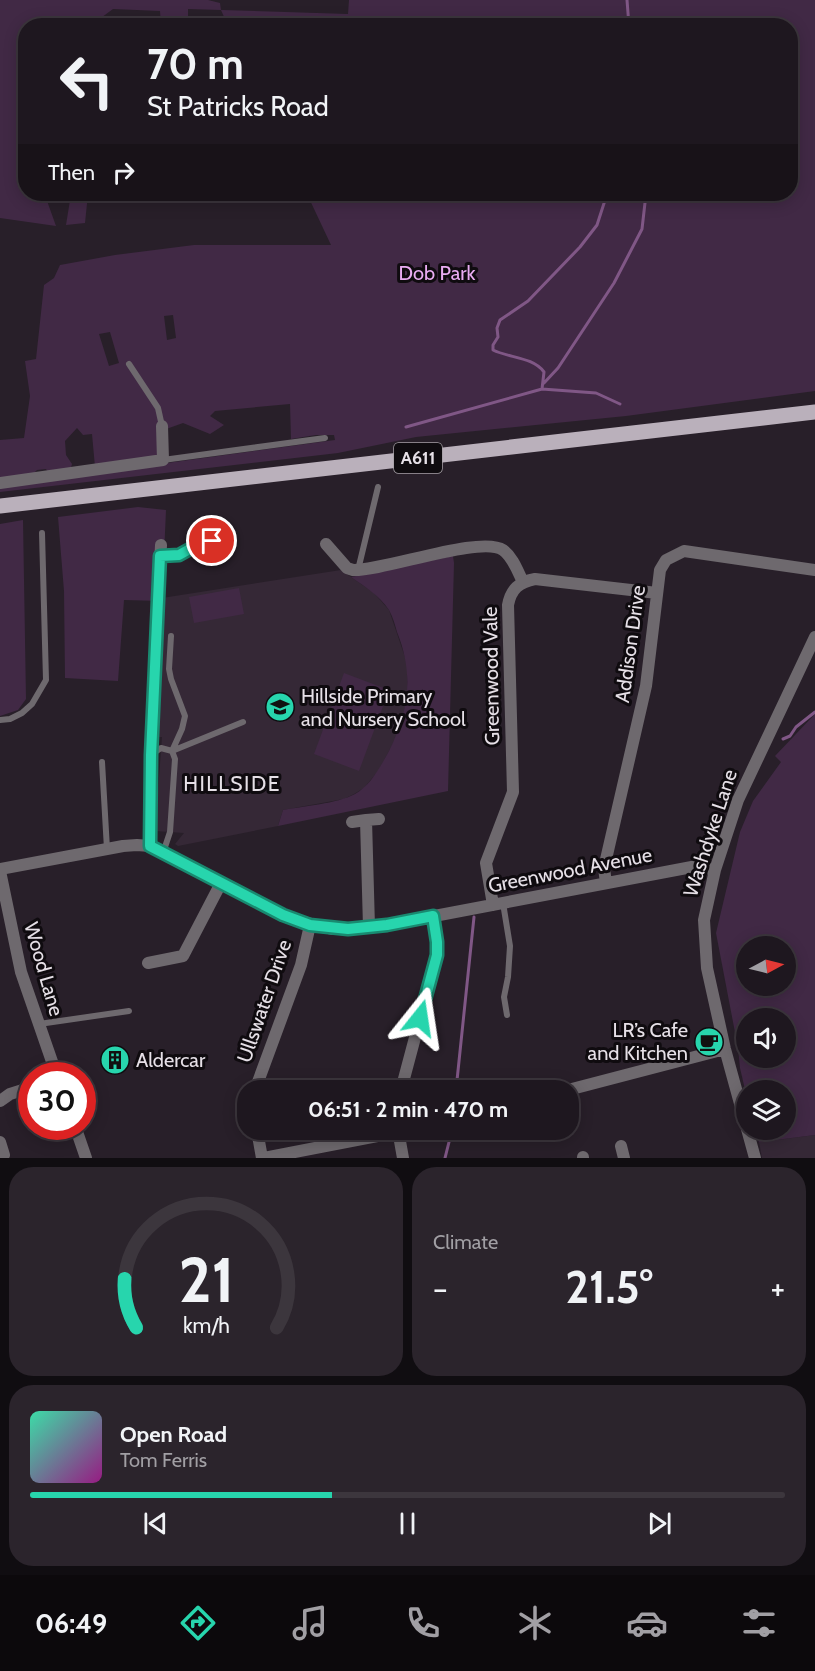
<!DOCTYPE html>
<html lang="en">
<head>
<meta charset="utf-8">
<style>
	:root { --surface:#1e171f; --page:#2b242c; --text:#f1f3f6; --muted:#a19fa4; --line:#3c363d; --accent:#27d5ad }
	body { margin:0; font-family:Cabin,sans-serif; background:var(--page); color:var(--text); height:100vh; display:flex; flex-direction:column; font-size:22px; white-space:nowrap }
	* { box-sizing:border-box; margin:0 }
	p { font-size:20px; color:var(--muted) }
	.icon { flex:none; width:33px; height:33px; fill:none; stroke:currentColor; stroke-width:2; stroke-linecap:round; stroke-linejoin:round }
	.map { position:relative; height:1158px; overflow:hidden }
	.sheet { display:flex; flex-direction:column; gap:9px; padding:9px; background:#100d11; flex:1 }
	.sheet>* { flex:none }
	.hud { position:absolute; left:18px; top:18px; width:780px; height:183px; border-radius:24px; box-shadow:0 3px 15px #0003,0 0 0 2px var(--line); background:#1e171f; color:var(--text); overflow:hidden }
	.needle { width:39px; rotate:83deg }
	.buttons { position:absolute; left:736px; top:936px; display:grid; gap:12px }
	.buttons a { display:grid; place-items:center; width:60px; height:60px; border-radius:50%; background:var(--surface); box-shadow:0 3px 15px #0003,0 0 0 2px var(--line); font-size:30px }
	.speed { position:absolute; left:18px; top:1062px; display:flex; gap:12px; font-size:30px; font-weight:700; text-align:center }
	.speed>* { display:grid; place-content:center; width:78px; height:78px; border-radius:50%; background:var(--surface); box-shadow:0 3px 15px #0003,0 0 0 2px var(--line); line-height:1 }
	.speed .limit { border:9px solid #d22; background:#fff; color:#111 }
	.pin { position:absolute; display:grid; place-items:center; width:51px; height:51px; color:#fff; margin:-26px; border:3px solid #fff; border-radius:50%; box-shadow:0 2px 6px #0007 }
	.me { position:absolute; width:66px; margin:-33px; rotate:15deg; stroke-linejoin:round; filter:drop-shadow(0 0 4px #0008) }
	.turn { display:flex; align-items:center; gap:21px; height:126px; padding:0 30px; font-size:27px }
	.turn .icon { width:78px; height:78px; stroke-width:2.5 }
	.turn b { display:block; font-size:42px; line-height:51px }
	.then { display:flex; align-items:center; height:57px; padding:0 30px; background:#0003; gap:12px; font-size:22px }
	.big { font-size:45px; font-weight:700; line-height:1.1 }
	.sheet .card { flex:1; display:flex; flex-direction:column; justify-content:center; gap:9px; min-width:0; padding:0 21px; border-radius:24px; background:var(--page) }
	.sheet .dial { align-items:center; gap:0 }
	.dial svg { height:156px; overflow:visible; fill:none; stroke:var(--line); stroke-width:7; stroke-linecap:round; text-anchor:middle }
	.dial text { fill:var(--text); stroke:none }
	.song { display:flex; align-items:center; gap:18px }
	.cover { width:72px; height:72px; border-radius:9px; background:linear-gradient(135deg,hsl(160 70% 55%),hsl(310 70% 35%)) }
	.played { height:6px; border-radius:3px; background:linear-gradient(90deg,var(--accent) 40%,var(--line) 40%) }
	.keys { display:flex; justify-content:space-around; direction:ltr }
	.heat { display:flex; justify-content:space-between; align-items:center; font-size:33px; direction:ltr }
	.sheet .tiles { flex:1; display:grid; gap:9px; grid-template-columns:1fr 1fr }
	.card:last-child { grid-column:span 2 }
	.trip { position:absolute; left:237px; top:1080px; width:342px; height:60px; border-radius:24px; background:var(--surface); box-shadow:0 3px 15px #0003,0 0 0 2px var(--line); font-weight:700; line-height:60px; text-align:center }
	.menu { display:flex; height:96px; justify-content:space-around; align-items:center; background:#0c090c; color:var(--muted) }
	.menu .icon { width:42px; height:42px }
	.menu .active { color:var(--accent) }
	.menu b { font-size:27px; color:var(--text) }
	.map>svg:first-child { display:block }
	.built { fill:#352836 }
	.green { fill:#412945; fill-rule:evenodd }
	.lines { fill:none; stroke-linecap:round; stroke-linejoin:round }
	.stream { stroke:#805786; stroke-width:3 }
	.service { stroke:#6e696e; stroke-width:6 }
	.minor { stroke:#6e696e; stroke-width:12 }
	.tertiary { stroke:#6e696e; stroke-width:12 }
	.primary { stroke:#bab0bb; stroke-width:15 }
	.route-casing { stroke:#198a70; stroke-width:15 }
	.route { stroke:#27d5ad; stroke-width:10 }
	.labels { text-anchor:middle; stroke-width:6; stroke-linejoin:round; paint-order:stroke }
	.shield { fill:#0f0b0f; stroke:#a6a0a6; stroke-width:1.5 }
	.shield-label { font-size:18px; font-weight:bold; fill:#e6e0e7 }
	.park-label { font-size:20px; fill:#e9acf2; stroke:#0f0b0f }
	.street-label { font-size:20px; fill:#e6e0e7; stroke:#0f0b0f }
	.poi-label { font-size:20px; fill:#e6e0e7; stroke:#0f0b0f; text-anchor:start }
	.neighbourhood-label { font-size:21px; letter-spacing:1.5px; fill:#e6e0e7; stroke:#0f0b0f }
</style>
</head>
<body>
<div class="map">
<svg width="815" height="1158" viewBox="0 0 815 1158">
	<rect width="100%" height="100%" fill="#281f29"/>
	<!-- built -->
	<path class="built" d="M341,570L374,593L389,610L407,663V695L403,719L397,736L379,770L364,788L354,794L344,799L283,810L278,826L178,846L175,844L184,833L155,831L162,737H154L162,598Z
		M815,1135V1158H762L759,1142Z"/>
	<!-- green -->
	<path class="green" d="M0,0H208L220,3L221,10L348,14L349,0H815V391L626,416L416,437L338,453L0,492V486L335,440L334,435H316L291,439L290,404L215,411L210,416L224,425L210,434L183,423L158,432V456L95,467L92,434L83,435L77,428L65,441L66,455L72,464L70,471L49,474L46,469L37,470L33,474L0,479V440L24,438L30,396L25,361L36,359L44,285L54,278L60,265L115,255L194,245H331L307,194H790V26H228L221,10L188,9V25H161L160,11L113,9L94,23L93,25L26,26V194H48L46,198L56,226L0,218ZM173,315L176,338L167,340L164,316ZM110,332L119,363L109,366L99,334Z
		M71,194H88L85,223L66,225Z
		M138,507L166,510L162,601L124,600L118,681L65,678L64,591L58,517Z
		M23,520L26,699L18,710L0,716V524Z
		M453,556L454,563L448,791L278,826L283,810C304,806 336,804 355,794C371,785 380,767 389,751C409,711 414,674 397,632C395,625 393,617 389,610C380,596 364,586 351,577Z
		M239,588L244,614L194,623L189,597Z
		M344,673L389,690L359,771L314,754Z
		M815,714V1135L759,1142L755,1130H786V1090H747V1098L740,1068L738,1048L716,933L740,832L753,801L781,762L775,756ZM747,946H786V986H747ZM786,1018V1058H747V1018Z"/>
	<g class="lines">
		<!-- stream -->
		<path class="stream" d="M627,0L629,26
			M607,194L597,225L580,247L528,301L500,320L497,328L498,337L493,345V350C509,358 533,357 544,372L542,389L596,393L620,404
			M544,383L558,368L614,283L642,229L646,194
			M406,427L542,389
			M783,739L790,736L796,727L815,712
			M456,1090L474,917
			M445,1158L452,1130"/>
		<!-- service -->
		<path class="service" d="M129,364L158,408L162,426
			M163,460L325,438
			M358,570L378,487
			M171,636L169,669L171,679L185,716L182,729L172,751
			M0,720L10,719L22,713L32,704L46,680L42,533
			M172,751L243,722
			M152,754L161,748L172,751L175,759L170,832L163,853
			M102,762L107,849
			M503,903L510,946L508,977L504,997L507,1015
			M39,1024L129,1011"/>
		<!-- minor -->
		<path class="minor" d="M0,483L163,460L162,426
			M208,529L215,553
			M326,544L347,568L353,570C384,571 481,535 503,550C513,557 518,572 523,582
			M160,556L179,555L197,545L212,541
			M352,822L366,820
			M150,846L151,755L161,545
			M0,869L123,846L137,845L150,846L283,915L296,920L332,929H348L387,925L697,866L715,870
			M606,883L604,868L646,686L660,570L666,560L684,551L815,570
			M493,905L486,863L513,792L508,605C511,589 519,582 535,579L657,593
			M369,927L366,820L379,819
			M148,963L183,956L221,883
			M255,1090L301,965L310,925
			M401,1090L437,955V942L433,916
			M568,1090L725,1049
			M0,1101L10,1094L32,1087
			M257,1130L262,1158
			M398,1130L403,1158
			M0,1142L4,1155
			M621,1146L624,1158
			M583,1157V1158
			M264,1158L398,1132
			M755,1158L725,1049L707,968L704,920L715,870L738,800L815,637"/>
		<!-- tertiary -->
		<path class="tertiary" d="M0,871L21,972L57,1076
			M75,1126L86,1158"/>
		<!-- primary -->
		<path class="primary" d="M0,506L815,412"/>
	</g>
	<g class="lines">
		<!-- route casing -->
		<g class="route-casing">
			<path id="route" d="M212,541L197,545L179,555L160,556L151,755L150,846L283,915L310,925L348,929L387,925L433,916L437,942V955L420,1018"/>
		</g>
		<!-- route -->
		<use href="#route" class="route"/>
	</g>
	<!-- icons -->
	<defs>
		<g id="school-disc" transform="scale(1.5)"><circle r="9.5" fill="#27d5ad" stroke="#0f0b0f"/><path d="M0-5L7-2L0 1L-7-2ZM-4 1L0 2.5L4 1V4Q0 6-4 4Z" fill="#111"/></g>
		<g id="cafe-disc" transform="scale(1.5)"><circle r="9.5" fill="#27d5ad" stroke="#0f0b0f"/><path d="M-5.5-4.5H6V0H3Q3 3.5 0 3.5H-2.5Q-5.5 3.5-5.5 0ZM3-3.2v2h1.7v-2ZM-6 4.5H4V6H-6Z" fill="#111"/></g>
		<g id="building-disc" transform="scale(1.5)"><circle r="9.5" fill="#27d5ad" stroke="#0f0b0f"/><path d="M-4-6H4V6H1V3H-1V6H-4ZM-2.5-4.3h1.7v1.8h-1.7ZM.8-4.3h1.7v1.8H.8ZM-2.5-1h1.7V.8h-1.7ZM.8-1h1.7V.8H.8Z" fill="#111"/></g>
	</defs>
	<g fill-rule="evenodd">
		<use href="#school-disc" x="280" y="707"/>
		<use href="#cafe-disc" x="709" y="1042"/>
		<use href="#building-disc" x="115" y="1060"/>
	</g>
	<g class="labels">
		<!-- shield labels -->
		<rect class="shield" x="394" y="443" width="48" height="30" rx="4.5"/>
		<g class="shield-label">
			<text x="418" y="464">A611</text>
		</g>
		<!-- park labels -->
		<g class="park-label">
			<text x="437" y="280">Dob Park</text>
		</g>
		<!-- street labels -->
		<g class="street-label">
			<text transform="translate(630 644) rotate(-82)" y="7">Addison Drive</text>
			<text transform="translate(491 676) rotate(-91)" y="7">Greenwood Vale</text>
			<text transform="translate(710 833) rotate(-72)" y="7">Washdyke Lane</text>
			<text transform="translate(570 870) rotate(-11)" y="7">Greenwood Avenue</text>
			<text transform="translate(44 969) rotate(74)" y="7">Wood Lane</text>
			<text transform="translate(264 1001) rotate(-71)" y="7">Ullswater Drive</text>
		</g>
		<!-- poi labels -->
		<g class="poi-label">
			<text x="301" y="703">Hillside Primary<tspan x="301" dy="23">and Nursery School</tspan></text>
			<text x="688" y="1037" text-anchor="end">LR’s Cafe<tspan x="688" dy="23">and Kitchen</tspan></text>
			<text x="136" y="1067">Aldercar</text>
		</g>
		<!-- neighbourhood labels -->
		<g class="neighbourhood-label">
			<text x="232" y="791">HILLSIDE</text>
		</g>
	</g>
</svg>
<div class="buttons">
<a><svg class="needle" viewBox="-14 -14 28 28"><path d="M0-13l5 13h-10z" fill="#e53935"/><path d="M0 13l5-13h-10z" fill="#a19fa4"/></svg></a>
<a><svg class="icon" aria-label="sound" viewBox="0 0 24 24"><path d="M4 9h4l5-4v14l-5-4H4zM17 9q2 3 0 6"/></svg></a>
<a><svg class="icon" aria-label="layers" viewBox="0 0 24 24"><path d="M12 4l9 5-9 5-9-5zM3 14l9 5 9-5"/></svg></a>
</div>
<div class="speed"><div class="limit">30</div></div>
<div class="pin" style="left:212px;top:541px;background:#d93025"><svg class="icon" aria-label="arrive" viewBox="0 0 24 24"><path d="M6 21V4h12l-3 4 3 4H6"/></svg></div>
<svg class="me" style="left:420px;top:1018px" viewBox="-20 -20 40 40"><path d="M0-17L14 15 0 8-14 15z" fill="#27d5ad" stroke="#fff" stroke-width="4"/></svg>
<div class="trip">06:51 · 2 min · 470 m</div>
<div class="hud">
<div class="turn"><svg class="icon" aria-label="left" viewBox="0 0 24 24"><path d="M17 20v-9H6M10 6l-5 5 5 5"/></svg><div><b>70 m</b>St Patricks Road</div></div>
<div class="then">Then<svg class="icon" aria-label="right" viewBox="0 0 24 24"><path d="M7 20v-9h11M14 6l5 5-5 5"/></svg></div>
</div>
</div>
<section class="sheet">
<div class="tiles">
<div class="card dial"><svg viewBox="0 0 100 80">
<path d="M14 69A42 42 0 1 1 86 69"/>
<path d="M14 69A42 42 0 0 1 8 44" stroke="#27d5ad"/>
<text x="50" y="56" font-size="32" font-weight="700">21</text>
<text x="50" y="72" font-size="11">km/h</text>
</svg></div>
<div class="card"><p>Climate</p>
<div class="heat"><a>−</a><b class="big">21.5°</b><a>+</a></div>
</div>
<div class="card">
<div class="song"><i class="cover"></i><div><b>Open Road</b><p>Tom Ferris</p></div></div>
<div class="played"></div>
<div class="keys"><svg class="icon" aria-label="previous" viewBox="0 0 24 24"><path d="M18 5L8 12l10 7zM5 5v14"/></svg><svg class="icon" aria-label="pause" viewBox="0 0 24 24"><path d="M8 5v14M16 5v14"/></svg><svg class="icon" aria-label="next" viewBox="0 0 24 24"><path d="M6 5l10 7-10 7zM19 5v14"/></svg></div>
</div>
</div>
</section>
<nav class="menu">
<b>06:49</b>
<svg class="icon active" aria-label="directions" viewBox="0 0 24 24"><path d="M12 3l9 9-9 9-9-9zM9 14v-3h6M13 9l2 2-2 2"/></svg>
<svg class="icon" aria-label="music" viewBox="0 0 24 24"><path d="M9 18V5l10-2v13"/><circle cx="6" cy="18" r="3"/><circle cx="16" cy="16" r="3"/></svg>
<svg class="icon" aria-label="phone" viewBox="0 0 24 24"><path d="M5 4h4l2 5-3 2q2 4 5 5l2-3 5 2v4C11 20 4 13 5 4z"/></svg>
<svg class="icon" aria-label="climate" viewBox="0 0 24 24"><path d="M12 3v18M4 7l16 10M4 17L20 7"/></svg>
<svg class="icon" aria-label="car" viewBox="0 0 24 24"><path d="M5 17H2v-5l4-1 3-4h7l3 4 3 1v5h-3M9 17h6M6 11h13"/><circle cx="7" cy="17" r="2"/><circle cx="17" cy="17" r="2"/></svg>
<svg class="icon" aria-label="filters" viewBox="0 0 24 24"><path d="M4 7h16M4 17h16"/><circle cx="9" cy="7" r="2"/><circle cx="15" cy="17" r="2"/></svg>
</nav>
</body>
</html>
